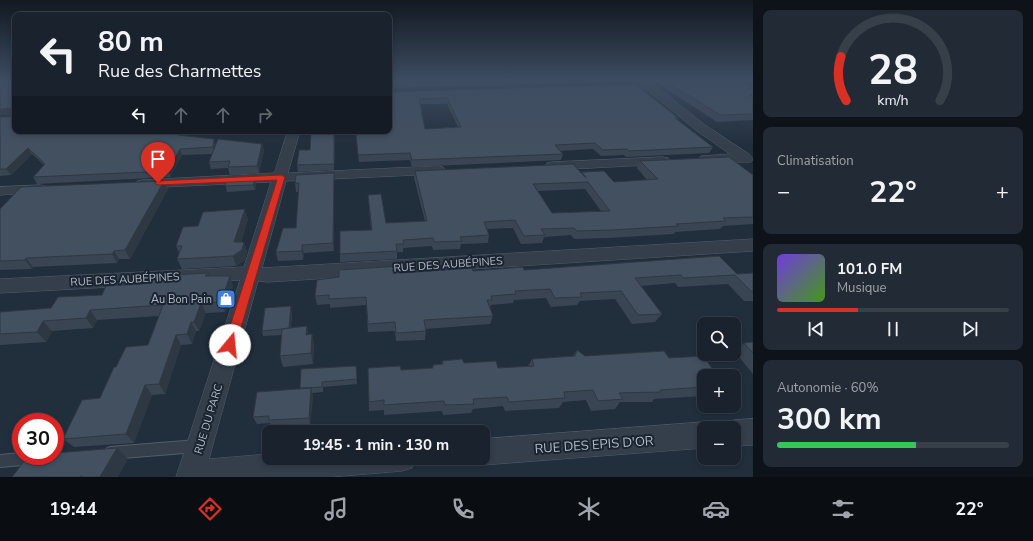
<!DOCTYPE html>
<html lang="fr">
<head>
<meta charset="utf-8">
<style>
	:root { --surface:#19222d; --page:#222a35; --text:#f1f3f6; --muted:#9fa4aa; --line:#373f49; --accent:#d93025 }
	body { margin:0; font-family:"Nunito Sans",sans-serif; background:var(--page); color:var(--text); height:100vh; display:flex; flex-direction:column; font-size:15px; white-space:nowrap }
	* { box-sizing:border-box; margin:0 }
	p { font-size:13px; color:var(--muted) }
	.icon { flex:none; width:22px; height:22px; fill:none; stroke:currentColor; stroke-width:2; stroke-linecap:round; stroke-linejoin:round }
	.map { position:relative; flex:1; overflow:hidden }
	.side { display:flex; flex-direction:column; gap:10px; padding:10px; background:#0e1319; width:280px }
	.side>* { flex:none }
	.guide { position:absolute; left:12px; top:12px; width:380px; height:122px; border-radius:8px; box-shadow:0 2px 6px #0003,0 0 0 1px var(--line); background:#19222d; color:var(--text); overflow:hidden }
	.buttons { position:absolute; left:697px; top:317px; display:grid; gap:8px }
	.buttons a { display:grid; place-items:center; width:44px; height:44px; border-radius:8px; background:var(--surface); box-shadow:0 2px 6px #0003,0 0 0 1px var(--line); font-size:20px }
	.speed { position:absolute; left:12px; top:413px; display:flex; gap:8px; font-size:20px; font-weight:700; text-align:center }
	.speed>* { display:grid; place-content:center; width:52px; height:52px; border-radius:50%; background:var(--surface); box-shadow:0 2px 6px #0003,0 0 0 1px var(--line); line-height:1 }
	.speed .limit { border:6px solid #d22; background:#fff; color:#111 }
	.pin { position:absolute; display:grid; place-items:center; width:34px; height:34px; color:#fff; margin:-41px -17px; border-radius:50% 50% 50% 0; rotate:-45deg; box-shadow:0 0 4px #0007 }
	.pin .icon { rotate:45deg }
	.me { position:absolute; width:44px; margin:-22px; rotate:17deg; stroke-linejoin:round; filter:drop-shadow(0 0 3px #0008) }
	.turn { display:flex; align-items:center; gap:14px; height:84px; padding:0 20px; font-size:18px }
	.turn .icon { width:52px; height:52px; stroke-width:2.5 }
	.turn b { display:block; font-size:28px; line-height:34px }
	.lanes { display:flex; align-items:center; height:38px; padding:0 20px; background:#0003; justify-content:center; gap:20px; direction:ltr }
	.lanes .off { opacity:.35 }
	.big { font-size:30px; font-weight:700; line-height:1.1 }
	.side .tile { flex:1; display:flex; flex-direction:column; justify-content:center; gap:6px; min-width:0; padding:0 14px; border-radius:8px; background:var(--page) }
	.side .dial { align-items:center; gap:0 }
	.dial svg { height:104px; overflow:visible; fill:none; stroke:var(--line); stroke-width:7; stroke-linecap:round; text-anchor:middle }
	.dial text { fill:var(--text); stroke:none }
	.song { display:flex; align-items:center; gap:12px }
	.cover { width:48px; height:48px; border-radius:6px; background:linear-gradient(135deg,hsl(260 70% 55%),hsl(100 70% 35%)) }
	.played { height:4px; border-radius:2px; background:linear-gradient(90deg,var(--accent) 35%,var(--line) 35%) }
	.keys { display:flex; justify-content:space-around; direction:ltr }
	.heat { display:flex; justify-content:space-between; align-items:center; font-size:22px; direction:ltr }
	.charge { height:6px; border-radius:3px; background:linear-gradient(90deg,#34c759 60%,var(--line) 0) }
	.trip { position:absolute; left:262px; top:425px; width:228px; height:40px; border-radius:8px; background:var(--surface); box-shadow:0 2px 6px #0003,0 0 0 1px var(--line); font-weight:700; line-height:40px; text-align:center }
	.tab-bar { display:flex; height:64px; justify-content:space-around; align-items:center; background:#0a0e12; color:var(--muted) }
	.tab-bar .icon { width:28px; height:28px }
	.tab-bar .current { color:var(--accent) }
	.tab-bar b { font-size:18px; color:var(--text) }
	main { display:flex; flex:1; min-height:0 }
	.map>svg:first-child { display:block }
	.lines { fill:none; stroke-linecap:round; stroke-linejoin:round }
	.service-casing { stroke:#535d6a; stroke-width:2 }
	.minor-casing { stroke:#535d6a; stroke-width:1 }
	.service { fill:#353f4c; fill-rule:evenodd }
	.minor { fill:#353f4c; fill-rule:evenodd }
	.wall { fill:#394553; fill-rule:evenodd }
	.shaded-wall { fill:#2e3843 }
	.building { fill:#425060; stroke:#2e3843; fill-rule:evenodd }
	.route { fill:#d93025; stroke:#8d1f18 }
	.labels { text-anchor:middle; stroke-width:4; stroke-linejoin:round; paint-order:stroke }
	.street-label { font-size:11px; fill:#b0bac8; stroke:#1a2431 }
	.poi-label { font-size:11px; fill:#b0bac8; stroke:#1a2431; text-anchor:end }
	.near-street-label { font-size:13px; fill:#b0bac8; stroke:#1a2431 }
</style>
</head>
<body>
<main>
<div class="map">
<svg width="753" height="477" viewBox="0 0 753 477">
	<rect width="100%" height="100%" fill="#212e3c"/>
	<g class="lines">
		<!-- service casing -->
		<g class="service-casing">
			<path id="service" d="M197,440L201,442L203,446L201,450L197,452L110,459L106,457L104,453L106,449L110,447Z
				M21,453V456H41V458L39,462L35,464L0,467V455Z"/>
		</g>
		<!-- minor casing -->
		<g class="minor-casing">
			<path id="minor" d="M636,80H647L652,83L705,125L749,154L753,159L751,162H701L699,159L701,156L730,154L697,131L645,88L613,89L608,86L613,83L638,82Z
				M288,131H300L288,173L438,166L443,167L445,170L443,173L438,174L286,181L262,268L753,239V251L268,282L258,281L209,459L269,454V458H415L412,468L402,471L331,477H176L240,280L0,293V279L244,267L271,182L142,188L137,187L135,184L137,181L142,180L274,173Z
				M663,157L668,158L670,161L668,164L552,170L547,169L545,166L547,163L552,162Z
				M40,185L45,186L47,189L45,192L0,195V187Z
				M753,419V445L734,446V428H723L725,424L734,420Z
				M704,422L713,426L714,428H704V448L483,465L474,461L472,458H483V439Z"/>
		</g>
		<!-- service -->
		<use href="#service" class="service"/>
		<!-- minor -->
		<use href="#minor" class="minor"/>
	</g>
	<!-- wall -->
	<path class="wall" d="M0,80L181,131V135L216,145L215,146L262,144L264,151L259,173L230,175L228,168L211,169L209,162L212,154L182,155L170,177L37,184L33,177L44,165L32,154L11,175L0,176V117H11L13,115V114L0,115Z
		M389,80H625L624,81L389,88Z
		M653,80H739L753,88V120L717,122Z
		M389,92L678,118L677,120L713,147L709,153L626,157L624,155L601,156L593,149L560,151L563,154L561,160L412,167L410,160L359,162L355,131H389ZM420,104H447L458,127L425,129Z
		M311,131H335L334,170L298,172L297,165L310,150Z
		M640,161L753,175V224L723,226L720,229L675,232L674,234L608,238L574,239L571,235L544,237L542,243L521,244L513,228L487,229L489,235L488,243L461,244L460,249L433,250L432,246L403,248V252H397V259L340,262V254L371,230L368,195L386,223L425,221L414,178L415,171L581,173L582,172L614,182L647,180L637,168ZM585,189L601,211L552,213L538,191Z
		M255,180L256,185L255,190L227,192L225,183Z
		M164,181L168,189L130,259H119L117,263L33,267L32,269L0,270V209Z
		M334,181V251L304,253L303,260L278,261L276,252L296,228L299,192H296L295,183Z
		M248,219L241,242H244L247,252L245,260L236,266L182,269L177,259L179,253L176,246L198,226Z
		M524,270L737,274L753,273V301H744L728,284L678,287L675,283L641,286L662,314L655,322L632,324L615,299L580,301L577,305L551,307L546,298L514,300L513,303L491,305L490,308L493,316L490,324L425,329L426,331L425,340L396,341L395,331L368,332L366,305L330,308V304L317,305L315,296L401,273Z
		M210,276L233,286L225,312L206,313L199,331H196L192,344L181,345L165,394L152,395L134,443L74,447L63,439L100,398L116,367L148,345L159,316L97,320L93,328L52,331L46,342L0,345V312L51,308L143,284Z
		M292,312L291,328L309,334H312L314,345L313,364L283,367L280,356L282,335L263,336L262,331Z
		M753,342V374L735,352L744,343Z
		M577,350L585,356L669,358L704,376V396L654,399L652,402H620L615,409L591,411L586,400L563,402L559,408L505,411L503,406L473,409L471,413L443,415L442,411L384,415V410L369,411L368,368L401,370L432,368L433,365L442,364V361L498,368L528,366L532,359L573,356Z
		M356,366L357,384L323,387V392L312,393L313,396L310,425L272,428L270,423L257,424L253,417L300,389V388Z"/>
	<!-- shaded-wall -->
	<path class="shaded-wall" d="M11,108L15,114L0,115V109Z
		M179,131H181L180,141L178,135Z
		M334,131H335L334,170Z
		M214,139L216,145L215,154L213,147Z
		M262,144L264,151L259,173L257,166Z
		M28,148L32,154L11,175L6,169Z
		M180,149L182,155L170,177L168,171Z
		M334,173V251L333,243Z
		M255,180L256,185L255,190L253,185Z
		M164,181L168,189L130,259L125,250Z
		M245,209L248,219L238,252L234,242Z
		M244,242L247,252L245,260L236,266L233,256Z
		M302,245L304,253L303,260L302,251Z
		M114,251L119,259L117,263L112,254Z
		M26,258L33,267L32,269L25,260Z
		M230,276L233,286L225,312L221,302Z
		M201,303L206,313L199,331L194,322Z
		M291,306L292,312L290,334L289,329Z
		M90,310L97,320L93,328L86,318Z
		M43,321L52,331L46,342L37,332Z
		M191,322L196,331L192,344L187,334Z
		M307,326L309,336L306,335Z
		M312,334L314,345L313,364L311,353Z
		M176,335L181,345L165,394L159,384Z
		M145,385L152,395L134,443L126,434Z
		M311,388L313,396L310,425L309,418Z
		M117,448L128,459L118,477H100Z"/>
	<!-- building -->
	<path class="building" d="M0,80H15V131H179L178,135L214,139L213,147L180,149L168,171L33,177L45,164L28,148L6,169H0V117H11L13,115V109L11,108L0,109Z
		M389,80H492L389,83Z
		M664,80H739L753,88V95H750L753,97V114L720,115Z
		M635,84L678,118H675L713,147L629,151L627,149L603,150L595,143L555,145L563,154L412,160L410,153L358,155L356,131H389V92ZM447,98L461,127L425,129L419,99Z
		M311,131H334V164L297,165L299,150H310Z
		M218,139L262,144L257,166L228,167L230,161L209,162Z
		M729,157L753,175V217L723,218L726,221L676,224L679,226L612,230L577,231L574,228L541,229L545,235L524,236L515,220L484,222L489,235L460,237L462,241L434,242L433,238L403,240L404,244H396L397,251L340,254V231L372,230L368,195L381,194L386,223L427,221L415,171L573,164L586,178L582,172L604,171L614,182L658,179L640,161ZM588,182L610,211L552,213L533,184Z
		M334,173L333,243L302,245V251L276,252L283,228H296L299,183H295L296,175Z
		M255,180L253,185L225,186L226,183H225V181Z
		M164,181L125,250L114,251L112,254L26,258L25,260L0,261V209L21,187Z
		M245,209L234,242H244L242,250L233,256L177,259L182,246H176L183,227L198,226L203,212Z
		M719,256L737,274L753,273V292H752L735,275L684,278L681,275L635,278L662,314L638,315L621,291L580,293L582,297L555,298L550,289L515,291L516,294L491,296L492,300H487L493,316L424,320L426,331L396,333L395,322L368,324L366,297L329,299V295L315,296L317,280L339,277V270L400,266L401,273L472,268L473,271L523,267L524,270Z
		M209,273L205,276H230L221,302L201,303L194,322H191L187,334L176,335L159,384L145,385L126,434L63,439L82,400L100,398L114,367H116L126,347L148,345L163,305L90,310L86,318L43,321L37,332L0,334V312L51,308L58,297L102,295L106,286L143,284L145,279L170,278L171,275Z
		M291,306L289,328L282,329L262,331L265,308Z
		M307,326L306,335L312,334L311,353L280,356L282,329Z
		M753,342V353L744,343Z
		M577,350L585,356L664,351L669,358L703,356L718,376H704V387L660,390L661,392L619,393L623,399L610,400L598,401L593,390L564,392L565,398L509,402L507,397L473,399L474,404L445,405L444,401L384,405V400L369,402L368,368L400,366L401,370L433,368V365L443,364L442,361L462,359L464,363L496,361L498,368L534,366L532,359L575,356Z
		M356,366L357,379L322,382V387L300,388L301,369Z
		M311,388L309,418L269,420V416L253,417L257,392Z
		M117,448L100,477H83L80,476L81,477H12L28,456H55V453Z"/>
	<!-- sky -->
	<linearGradient id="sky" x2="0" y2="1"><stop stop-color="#121921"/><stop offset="0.55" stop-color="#3d4c61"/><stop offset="1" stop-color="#3d4c61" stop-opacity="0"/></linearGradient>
	<rect width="753" height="146" fill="url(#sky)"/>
	<!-- route -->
	<path class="route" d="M281,175L285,177L236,345L234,348L230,350L226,348L224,345L277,180L158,185L154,183L158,181Z"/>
	<!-- icons -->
	<defs>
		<g id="shop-square" transform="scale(1)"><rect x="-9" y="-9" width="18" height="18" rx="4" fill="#3f7fe0" stroke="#1a2431"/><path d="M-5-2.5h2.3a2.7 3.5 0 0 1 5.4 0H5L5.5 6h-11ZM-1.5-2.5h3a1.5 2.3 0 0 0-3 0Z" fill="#fff"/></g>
	</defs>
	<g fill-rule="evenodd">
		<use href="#shop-square" x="226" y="299"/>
	</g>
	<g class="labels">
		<!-- street labels -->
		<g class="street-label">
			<text transform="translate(448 264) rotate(-4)" y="4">RUE DES AUBÉPINES</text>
			<text transform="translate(125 279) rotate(-3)" y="4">RUE DES AUBÉPINES</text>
			<text transform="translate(208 419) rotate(-73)" y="4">RUE DU PARC</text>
		</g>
		<!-- poi labels -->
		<g class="poi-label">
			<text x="212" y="303">Au Bon Pain</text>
		</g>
		<!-- near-street labels -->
		<g class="near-street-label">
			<text transform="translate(594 444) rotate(-4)" y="5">RUE DES EPIS D'OR</text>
		</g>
	</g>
</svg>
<div class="buttons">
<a><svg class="icon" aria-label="search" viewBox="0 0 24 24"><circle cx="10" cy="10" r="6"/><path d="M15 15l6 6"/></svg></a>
<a>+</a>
<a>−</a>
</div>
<div class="speed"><div class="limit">30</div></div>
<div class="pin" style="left:158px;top:183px;background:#d93025"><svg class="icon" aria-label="arrive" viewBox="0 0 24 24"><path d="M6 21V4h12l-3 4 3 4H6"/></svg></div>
<svg class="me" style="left:230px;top:345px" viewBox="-20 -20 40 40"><circle r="19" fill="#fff"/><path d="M0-13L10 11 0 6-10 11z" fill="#d93025"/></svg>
<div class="trip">19:45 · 1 min · 130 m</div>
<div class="guide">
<div class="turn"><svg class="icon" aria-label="left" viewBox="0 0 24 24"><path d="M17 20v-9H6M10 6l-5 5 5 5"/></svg><div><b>80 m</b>Rue des Charmettes</div></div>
<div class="lanes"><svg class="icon" aria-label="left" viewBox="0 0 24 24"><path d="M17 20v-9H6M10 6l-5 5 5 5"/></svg><svg class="icon off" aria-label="ahead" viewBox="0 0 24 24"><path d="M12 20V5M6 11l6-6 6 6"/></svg><svg class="icon off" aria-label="ahead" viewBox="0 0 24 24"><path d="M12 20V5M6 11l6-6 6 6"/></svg><svg class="icon off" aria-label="right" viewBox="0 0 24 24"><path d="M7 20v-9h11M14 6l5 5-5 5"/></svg></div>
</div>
</div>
<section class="side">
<div class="tile dial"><svg viewBox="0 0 100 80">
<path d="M14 69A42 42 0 1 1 86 69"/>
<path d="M14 69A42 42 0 0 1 10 35" stroke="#d93025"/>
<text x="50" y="56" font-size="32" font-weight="700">28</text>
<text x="50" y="72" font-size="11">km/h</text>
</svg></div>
<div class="tile"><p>Climatisation</p>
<div class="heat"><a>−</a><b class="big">22°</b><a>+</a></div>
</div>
<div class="tile">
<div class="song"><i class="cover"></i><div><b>101.0 FM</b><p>Musique</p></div></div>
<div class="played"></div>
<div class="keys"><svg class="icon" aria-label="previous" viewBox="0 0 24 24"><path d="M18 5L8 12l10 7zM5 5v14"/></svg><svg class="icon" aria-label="pause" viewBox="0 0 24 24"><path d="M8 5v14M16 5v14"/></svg><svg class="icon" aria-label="next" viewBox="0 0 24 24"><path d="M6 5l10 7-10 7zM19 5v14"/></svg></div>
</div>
<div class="tile"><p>Autonomie · 60%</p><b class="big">300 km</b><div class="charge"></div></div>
</section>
</main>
<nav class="tab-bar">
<b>19:44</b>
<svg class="icon current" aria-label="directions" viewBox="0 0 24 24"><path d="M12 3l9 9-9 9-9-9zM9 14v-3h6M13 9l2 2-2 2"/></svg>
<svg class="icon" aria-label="music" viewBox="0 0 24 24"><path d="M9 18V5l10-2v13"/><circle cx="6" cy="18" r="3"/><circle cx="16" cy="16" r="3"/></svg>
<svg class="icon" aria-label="phone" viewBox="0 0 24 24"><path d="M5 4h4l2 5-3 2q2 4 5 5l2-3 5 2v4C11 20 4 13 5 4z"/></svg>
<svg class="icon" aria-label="climate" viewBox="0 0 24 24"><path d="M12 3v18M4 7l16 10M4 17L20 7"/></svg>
<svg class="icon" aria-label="car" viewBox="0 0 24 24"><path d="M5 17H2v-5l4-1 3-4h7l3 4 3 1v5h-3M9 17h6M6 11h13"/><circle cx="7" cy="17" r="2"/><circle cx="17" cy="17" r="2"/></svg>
<svg class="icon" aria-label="filters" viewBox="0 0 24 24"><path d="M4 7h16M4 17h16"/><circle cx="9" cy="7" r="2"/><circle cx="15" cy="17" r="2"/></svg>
<b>22°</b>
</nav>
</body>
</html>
